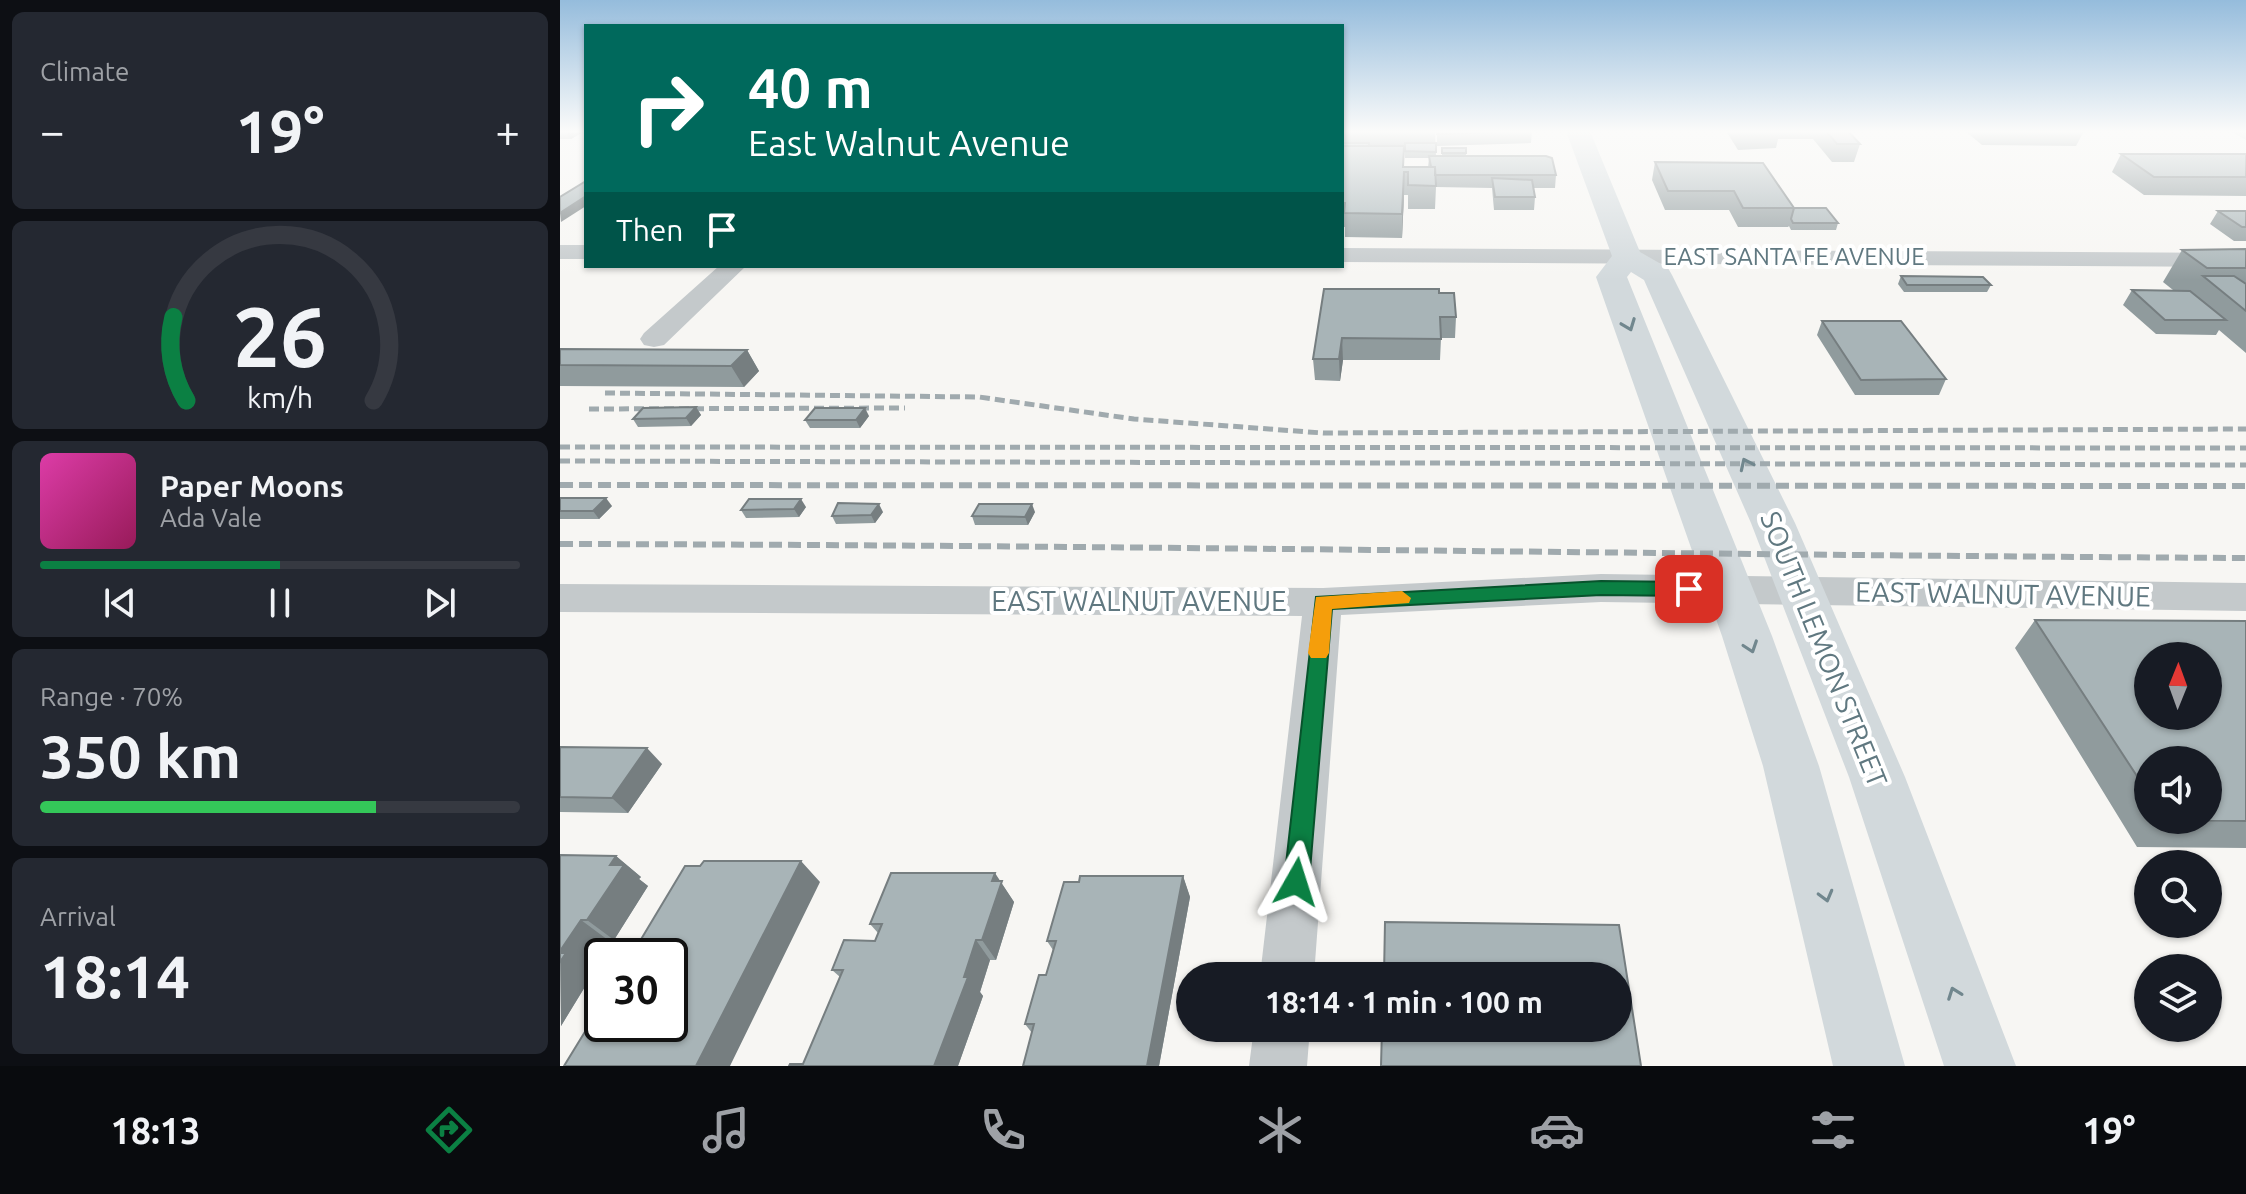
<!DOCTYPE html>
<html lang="en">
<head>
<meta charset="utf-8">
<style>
	:root { --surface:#171b24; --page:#242831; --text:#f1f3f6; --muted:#9ea1a6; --line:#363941; --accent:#0b8043 }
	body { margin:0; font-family:Ubuntu,sans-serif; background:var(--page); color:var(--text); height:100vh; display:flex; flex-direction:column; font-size:30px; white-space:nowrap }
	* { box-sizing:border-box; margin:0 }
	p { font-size:26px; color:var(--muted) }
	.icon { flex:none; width:44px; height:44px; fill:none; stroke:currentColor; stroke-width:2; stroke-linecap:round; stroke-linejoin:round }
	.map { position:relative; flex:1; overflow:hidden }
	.details { display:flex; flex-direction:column; gap:12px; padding:12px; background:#0d0f14; width:560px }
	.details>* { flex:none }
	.banner { position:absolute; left:24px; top:24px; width:760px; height:244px; border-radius:0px; box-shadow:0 2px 6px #0004; background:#00695c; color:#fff; overflow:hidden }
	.needle { width:52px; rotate:1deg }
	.tools { position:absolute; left:1574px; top:642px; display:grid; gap:16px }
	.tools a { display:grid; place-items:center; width:88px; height:88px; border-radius:50%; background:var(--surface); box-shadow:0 2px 6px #0004; font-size:40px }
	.speed { position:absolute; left:24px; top:938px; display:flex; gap:16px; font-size:40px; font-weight:700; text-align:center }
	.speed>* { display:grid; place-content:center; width:104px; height:104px; border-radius:50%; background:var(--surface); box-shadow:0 2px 6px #0004; line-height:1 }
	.speed .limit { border:4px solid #111; border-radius:12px; background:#fff; color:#111 }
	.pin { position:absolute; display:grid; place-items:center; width:68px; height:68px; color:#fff; margin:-34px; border-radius:16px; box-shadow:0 4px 12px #0006 }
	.me { position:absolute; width:88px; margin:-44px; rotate:6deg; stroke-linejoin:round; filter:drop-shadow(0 0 6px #0008) }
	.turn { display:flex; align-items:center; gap:28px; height:168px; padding:0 32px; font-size:36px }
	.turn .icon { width:104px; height:104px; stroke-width:2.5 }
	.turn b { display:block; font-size:56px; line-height:68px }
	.then { display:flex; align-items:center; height:76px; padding:0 32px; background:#0003; gap:16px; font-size:30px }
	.big { font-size:60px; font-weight:700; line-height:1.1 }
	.details .tile { flex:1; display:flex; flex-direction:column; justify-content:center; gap:12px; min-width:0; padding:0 28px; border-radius:12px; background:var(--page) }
	.details .dial { align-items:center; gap:0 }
	.dial svg { height:208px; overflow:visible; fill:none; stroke:var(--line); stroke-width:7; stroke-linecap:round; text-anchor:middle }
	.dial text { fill:var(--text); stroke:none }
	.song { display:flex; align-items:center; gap:24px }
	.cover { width:96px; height:96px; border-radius:12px; background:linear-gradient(135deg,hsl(320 70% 55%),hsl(330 70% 35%)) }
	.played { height:8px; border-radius:4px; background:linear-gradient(90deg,var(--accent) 50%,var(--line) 50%) }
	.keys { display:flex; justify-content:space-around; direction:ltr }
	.heat { display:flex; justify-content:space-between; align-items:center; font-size:44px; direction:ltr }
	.charge { height:12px; border-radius:6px; background:linear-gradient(90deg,#34c759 70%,var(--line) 0) }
	.trip { position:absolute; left:616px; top:962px; width:456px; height:80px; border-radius:40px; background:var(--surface); box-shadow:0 2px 6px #0004; font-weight:700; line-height:80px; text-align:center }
	.tab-bar { display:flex; height:128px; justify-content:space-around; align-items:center; background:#090b0e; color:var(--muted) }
	.tab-bar .icon { width:56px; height:56px }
	.tab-bar .selected { color:var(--accent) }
	.tab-bar b { font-size:36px; color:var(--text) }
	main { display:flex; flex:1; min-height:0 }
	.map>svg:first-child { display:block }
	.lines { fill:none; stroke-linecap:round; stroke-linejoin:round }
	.street { fill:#c4c9cb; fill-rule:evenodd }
	.secondary { fill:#d2d9dc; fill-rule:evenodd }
	.rail-far1 { stroke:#a0aaae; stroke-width:5; stroke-dasharray:10 5; stroke-linecap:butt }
	.rail { stroke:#a0aaae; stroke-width:6; stroke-dasharray:13 6; stroke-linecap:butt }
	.wall { fill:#909b9d; fill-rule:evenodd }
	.shaded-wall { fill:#767e80 }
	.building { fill:#a8b4b7; stroke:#767e80; stroke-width:2; fill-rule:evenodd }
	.oneway { stroke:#71878e }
	.route { fill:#0b8043; stroke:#07532c; stroke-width:2 }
	.slow { fill:#f59e0b }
	.labels { text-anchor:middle; stroke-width:8; stroke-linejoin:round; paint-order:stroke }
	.far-street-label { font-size:24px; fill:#607880; stroke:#fff }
	.street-label { font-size:28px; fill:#607880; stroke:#fff }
</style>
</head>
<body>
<main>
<section class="details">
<div class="tile"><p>Climate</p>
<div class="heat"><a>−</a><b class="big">19°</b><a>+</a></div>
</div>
<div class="tile dial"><svg viewBox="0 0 100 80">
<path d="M14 69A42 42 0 1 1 86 69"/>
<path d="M14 69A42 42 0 0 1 9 37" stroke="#0b8043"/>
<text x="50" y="56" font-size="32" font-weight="700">26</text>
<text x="50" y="72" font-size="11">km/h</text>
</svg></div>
<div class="tile">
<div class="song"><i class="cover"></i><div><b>Paper Moons</b><p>Ada Vale</p></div></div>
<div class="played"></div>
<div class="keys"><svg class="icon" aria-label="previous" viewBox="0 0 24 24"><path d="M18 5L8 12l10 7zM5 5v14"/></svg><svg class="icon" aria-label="pause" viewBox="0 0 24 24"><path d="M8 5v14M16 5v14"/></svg><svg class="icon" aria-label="next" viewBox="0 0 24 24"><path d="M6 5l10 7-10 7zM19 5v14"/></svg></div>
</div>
<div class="tile"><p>Range · 70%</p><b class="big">350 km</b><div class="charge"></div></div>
<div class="tile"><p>Arrival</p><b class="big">18:14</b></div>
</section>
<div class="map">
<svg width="1686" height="1066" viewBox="0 0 1686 1066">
	<rect width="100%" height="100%" fill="#f7f6f3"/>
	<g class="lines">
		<!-- street -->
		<path class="street" d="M1670,131H1686V140Z
			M0,245H26V259H0Z
			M782,248L1686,253V267L782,262Z
			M159,266H186L104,345L94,347L84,345L80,339L84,333Z
			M1041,574L1686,583V611L1041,602L781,615L754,976H700L742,616L0,612V584L763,588Z
			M694,1028H750L747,1066H689Z"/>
		<!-- secondary -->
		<path class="secondary" d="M1006,131H1030L1080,252L1108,268L1112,275L1235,523L1345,777L1456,1066H1384L1289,777L1191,523L1084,280L1071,272L1067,277L1212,636L1259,766L1345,1066H1273L1203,766L1162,636L1036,277L1052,256Z"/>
		<!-- rail-far1 -->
		<path class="rail-far1" d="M45,393L419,397L574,419L763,433L1686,429
			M29,409L345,408
			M0,447L1686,448
			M0,461L1686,465"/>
		<!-- rail -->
		<path class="rail" d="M0,485L1686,486
			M0,544C562,545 1124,555 1686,558"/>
	</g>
	<!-- wall -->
	<path class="wall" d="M0,131H26V134L21,133L11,139H0Z
		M782,131H875L876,156H882V148H906V156L996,175L995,188H973L975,197L974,210H934L932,188L876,187L875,209H848V195H844L842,238L785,237V227H782ZM844,146L845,158H869L868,167H844Z
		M877,131H972L971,143L877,146Z
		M1064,131H1123V132Z
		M1166,131H1288L1300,144L1294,162H1272L1253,139H1218L1216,148L1178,150Z
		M1405,131H1524L1516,146L1422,145Z
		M1561,154H1686V196L1584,195L1552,172Z
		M1095,162L1278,223L1276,230H1231L1229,226L1228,227H1178L1169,210H1105L1092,180Z
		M1658,211H1686V241H1674L1650,224Z
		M1686,249V353L1659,330L1656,335L1596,334L1563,305L1572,290H1613L1603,282L1622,250Z
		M1341,276L1431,285L1427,292H1344L1338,284Z
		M764,289L879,293L896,317L895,338H881L880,360H783L780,381L755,380L753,359Z
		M1262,321L1386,379L1379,395H1295L1257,335Z
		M0,349L187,350L199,371L184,387L0,386Z
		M136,407L141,415L131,426L78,427L73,419Z
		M309,416L300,428H250L245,420Z
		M0,498L52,506L39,519H0Z
		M246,507L239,517L186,518L181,510Z
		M323,512L315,523L276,524L272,516Z
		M475,512L468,525H415L412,516Z
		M1475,620L1686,621V848L1577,847L1455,648ZM1588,760L1648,820H1588Z
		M0,747L102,764L68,813L0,812Z
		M0,855L56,856L81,877L79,879L88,886L54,940H48L29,969L34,972L1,1026Z
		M623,876L630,897L599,1066H463L472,1033L465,1024L486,975L493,950L487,941L519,882Z
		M440,881L454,902L436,960H430L420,992L423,996L398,1066H229L243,1064L280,977L272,970L315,941L318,933L310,924Z"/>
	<!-- shaded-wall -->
	<path class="shaded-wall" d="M10,131H20L21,133L11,139L7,133Z
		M844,172V195L842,238V214Z
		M26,196V206L1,222L0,213Z
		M782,338L783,360L780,381L779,359Z
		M187,350L199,371L184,387L171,366Z
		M136,407L141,415L131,426L126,418Z
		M305,408L309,416L300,428L296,420Z
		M46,498L52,506L39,519L33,511Z
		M241,499L246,507L239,517L234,509Z
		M319,504L323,512L315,523L311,515Z
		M472,504L475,512L468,525L465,517Z
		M87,748L102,764L68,813L52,798Z
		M56,856L81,877L79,879L88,886L54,940L27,920L50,865Z
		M241,861L260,882L170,1066H136Z
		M435,873L454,902L436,960L422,940L432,881Z
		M623,876L630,897L599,1066H587Z
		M21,920L48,940L29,969L34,972L1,1026L0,951Z
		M416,940L430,960L420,992L423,996L398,1066H374Z"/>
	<!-- building -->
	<path class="building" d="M877,131H972L877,134Z
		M1266,131H1288L1300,144H1277Z
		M782,143H809V146H782Z
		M845,143H876V152L845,151Z
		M782,146H844L843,167H875L876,186L848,185V172H844L842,214L784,213L785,203H782Z
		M882,148H906V153H882Z
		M1561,154H1686V177H1594Z
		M869,156H986L992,158L996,175H875V167H871Z
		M1095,162L1203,163L1234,208H1183L1174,191H1108Z
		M932,178L972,180L975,197H935Z
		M26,181V196L0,213V197Z
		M1234,208H1266L1278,223H1233L1231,219Z
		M1658,211H1686V227H1682Z
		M1686,249V268H1647L1622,250Z
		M1341,276L1423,277L1431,285H1347Z
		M1643,276H1674L1686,284V311Z
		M764,289H879V293H894L896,317H880L881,339L782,338L779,359H753Z
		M1572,290L1630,291L1666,320H1605Z
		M1262,321H1341L1386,379L1301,380Z
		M0,349L187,350L171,366L0,365Z
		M136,407L126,418L73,419L83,408Z
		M255,408H305L296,420H245Z
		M0,498H46L33,511H0Z
		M189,499H241L234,509L181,510Z
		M278,503L319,504L311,515L272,516Z
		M419,504H472L465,517L412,516Z
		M1475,620L1686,621V821L1606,820H1648V760H1588V793ZM1588,656H1648V716H1588Z
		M0,747L87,748L52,798L0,797Z
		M0,855L56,856L50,865H64L27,920H21L0,951Z
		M144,861H241L136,1066H4L42,1004V1024H110V956H71L125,866H140Z
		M331,873H435L432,881H442L422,940H416L404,977H408L374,1066H229L230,1064H243L283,970H272L284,940L315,941L322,924H310Z
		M520,876H623L587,1066H463L474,1024H465L479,975H486L496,941H487L504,882H519Z
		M825,922L1059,925L1081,1066H821L822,1028H1058V976H824Z
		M0,953H6L0,962Z"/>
	<!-- one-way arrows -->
	<defs><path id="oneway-chevron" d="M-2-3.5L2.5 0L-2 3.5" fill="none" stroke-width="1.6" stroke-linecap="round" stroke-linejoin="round" transform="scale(2)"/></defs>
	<g class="oneway">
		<use href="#oneway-chevron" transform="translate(1069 325) rotate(69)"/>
		<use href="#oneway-chevron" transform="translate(1186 464) rotate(-115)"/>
		<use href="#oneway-chevron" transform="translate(1191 647) rotate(71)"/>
		<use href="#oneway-chevron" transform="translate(1266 896) rotate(75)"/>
		<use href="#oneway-chevron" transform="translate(1394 993) rotate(-110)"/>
	</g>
	<!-- sky -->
	<linearGradient id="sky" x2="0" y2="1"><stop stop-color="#95bcdc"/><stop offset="0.47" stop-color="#fbfbfa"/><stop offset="1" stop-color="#fbfbfa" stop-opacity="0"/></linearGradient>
	<rect width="1686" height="280" fill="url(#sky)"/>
	<!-- route -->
	<path class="route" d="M1041,581L1129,582L1139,589L1129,596L1041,595L772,609L749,882L745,891L736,895L727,891L724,882L756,597Z"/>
	<!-- slow -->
	<path class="slow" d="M842,591L851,598L849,603L772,609L769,653L766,658H751L748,653L756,597Z"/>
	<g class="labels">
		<!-- far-street labels -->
		<g class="far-street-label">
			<text x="1234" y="265">EAST SANTA FE AVENUE</text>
		</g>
		<!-- street labels -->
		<g class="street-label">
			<text transform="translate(1443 594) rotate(1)" y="10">EAST WALNUT AVENUE</text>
			<text x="579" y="611">EAST WALNUT AVENUE</text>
			<text transform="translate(1264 649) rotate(68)" y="10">SOUTH LEMON STREET</text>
		</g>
	</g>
</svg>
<div class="tools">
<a><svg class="needle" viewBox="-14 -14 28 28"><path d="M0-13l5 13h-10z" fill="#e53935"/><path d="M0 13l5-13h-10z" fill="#9ea1a6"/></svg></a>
<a><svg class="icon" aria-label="sound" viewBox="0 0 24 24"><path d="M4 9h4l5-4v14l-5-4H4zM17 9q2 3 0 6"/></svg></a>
<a><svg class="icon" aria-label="search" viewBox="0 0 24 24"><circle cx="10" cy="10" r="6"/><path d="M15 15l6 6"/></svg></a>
<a><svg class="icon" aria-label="layers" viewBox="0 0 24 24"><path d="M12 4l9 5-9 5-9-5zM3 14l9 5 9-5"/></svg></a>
</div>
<div class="speed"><div class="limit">30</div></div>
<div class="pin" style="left:1129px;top:589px;background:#d93025"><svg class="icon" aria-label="arrive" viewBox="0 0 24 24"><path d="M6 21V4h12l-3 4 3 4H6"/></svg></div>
<svg class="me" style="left:736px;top:882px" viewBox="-20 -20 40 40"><path d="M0-17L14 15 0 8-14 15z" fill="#0b8043" stroke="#fff" stroke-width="4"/></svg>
<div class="trip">18:14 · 1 min · 100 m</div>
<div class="banner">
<div class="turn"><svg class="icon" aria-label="right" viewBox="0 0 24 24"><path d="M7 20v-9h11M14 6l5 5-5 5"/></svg><div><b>40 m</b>East Walnut Avenue</div></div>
<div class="then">Then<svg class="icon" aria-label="arrive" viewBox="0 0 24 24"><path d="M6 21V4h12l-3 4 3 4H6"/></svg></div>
</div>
</div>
</main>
<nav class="tab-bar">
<b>18:13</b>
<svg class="icon selected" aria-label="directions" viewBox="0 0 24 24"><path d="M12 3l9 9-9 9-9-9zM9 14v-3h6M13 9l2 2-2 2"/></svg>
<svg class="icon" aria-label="music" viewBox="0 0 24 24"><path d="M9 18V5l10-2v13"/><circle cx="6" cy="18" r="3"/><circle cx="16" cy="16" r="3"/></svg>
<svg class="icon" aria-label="phone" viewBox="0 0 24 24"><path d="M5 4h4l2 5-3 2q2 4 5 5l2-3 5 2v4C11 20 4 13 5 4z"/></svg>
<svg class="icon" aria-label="climate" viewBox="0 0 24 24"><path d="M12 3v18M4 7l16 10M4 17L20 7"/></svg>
<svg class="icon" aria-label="car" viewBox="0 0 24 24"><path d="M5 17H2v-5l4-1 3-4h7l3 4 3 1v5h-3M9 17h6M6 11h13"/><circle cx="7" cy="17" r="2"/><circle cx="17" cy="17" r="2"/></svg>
<svg class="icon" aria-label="filters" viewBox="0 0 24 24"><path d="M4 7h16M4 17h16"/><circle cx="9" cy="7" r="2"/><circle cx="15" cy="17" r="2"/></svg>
<b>19°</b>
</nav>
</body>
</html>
